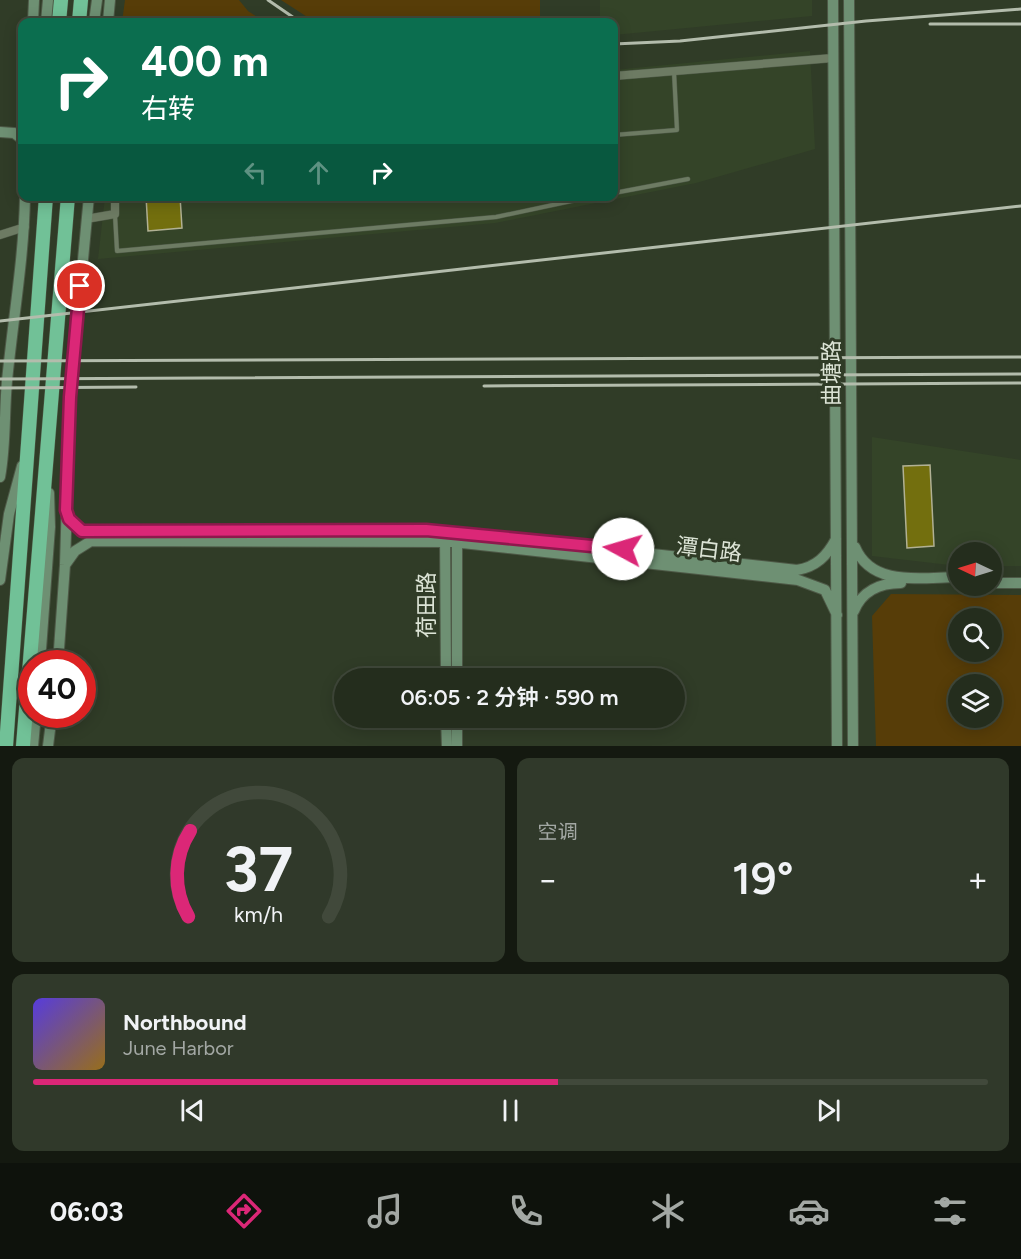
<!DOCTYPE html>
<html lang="zh">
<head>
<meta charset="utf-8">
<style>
	:root { --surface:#242d1d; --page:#30392a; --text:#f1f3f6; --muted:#a3a8a4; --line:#41493b; --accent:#db2777 }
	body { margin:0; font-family:Figtree,"Noto Sans SC",sans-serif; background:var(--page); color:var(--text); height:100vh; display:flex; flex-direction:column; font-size:22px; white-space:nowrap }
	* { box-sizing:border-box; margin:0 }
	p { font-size:20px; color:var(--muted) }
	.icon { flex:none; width:33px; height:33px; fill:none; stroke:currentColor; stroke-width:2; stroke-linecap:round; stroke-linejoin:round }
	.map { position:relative; height:746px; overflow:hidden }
	.details { display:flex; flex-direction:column; gap:12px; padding:12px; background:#141910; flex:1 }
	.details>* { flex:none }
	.guide { position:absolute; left:18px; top:18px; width:600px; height:183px; border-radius:12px; box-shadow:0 3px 15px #0003,0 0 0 2px var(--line); background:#0b6e4f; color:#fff; overflow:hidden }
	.needle { width:39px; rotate:274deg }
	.fabs { position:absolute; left:948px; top:542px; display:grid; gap:12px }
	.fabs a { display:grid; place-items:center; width:54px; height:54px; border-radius:50%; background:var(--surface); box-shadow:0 3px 15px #0003,0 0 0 2px var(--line); font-size:30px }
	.speed { position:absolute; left:18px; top:650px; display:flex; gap:12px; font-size:30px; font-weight:700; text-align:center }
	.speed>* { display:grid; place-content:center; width:78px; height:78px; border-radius:50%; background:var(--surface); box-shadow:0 3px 15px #0003,0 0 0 2px var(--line); line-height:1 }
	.speed .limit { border:9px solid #d22; background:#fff; color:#111 }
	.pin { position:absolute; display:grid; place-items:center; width:51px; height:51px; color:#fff; margin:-26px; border:3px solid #fff; border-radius:50%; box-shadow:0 2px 6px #0007 }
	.me { position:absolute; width:66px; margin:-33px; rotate:276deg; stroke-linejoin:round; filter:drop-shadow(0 0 4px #0008) }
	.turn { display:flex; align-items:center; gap:21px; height:126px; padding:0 24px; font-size:27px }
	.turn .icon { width:78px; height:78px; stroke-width:2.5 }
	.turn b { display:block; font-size:42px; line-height:51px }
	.lanes { display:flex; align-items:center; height:57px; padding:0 24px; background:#0003; justify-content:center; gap:30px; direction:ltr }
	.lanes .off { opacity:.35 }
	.big { font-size:45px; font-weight:600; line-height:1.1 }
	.details .widget { flex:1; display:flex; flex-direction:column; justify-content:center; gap:9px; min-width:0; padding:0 21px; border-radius:12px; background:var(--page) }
	.details .dial { align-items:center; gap:0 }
	.dial svg { height:156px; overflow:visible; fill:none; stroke:var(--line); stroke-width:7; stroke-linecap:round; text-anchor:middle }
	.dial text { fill:var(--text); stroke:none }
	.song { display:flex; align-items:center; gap:18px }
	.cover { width:72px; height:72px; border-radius:9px; background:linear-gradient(135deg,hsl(250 70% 55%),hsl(40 70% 35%)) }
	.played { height:6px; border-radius:3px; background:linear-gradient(90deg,var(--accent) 55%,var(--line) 55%) }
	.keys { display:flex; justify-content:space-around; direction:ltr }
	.heat { display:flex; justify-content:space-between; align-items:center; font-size:33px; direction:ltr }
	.details .tiles { flex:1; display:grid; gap:12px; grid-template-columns:1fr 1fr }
	.widget:last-child { grid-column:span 2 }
	.trip { position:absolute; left:334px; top:668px; width:351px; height:60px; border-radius:30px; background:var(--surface); box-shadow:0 3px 15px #0003,0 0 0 2px var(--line); font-weight:600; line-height:60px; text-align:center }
	.tab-bar { display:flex; height:96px; justify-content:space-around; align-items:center; background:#0e120c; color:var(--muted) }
	.tab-bar .icon { width:42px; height:42px }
	.tab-bar .selected { color:var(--accent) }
	.tab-bar b { font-size:27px; color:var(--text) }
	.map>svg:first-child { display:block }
	.built { fill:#344428 }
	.green { fill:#573d08; fill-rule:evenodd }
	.building { fill:#736f0e; stroke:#b1b194; stroke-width:1.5 }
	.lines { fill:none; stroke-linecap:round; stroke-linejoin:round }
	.lane-casing { stroke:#4e5947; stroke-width:5 }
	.street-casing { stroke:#4e5947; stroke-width:9 }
	.secondary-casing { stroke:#4e5947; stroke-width:12 }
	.highway-casing { stroke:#4e5947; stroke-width:15 }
	.lane { stroke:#6d7b63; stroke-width:4 }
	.street { stroke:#6d7b63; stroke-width:8 }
	.secondary { stroke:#6e9073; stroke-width:10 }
	.highway { stroke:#71c197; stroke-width:14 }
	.rail { stroke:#b3bcac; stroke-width:3 }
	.route-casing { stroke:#8e194d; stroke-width:15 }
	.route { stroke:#db2777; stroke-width:10 }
	.labels { text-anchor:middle; stroke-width:6; stroke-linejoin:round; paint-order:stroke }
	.street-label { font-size:22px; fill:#dce4d6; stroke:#303c27 }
</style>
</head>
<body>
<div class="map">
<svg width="1021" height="746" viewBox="0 0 1021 746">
	<rect width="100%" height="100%" fill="#303c27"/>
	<!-- built -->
	<path class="built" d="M600,0H812V16L614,35V22H600Z
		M810,51L815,149L696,183L495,223L98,259L105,197L614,196V70Z
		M872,437L1021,460V566H992V552H958V566L872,556Z"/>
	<!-- green -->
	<path class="green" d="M125,0H239L248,11L265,22H122Z
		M281,0H540V22H315Z
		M891,594L1021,595V746H876L872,616ZM958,618H992V651H958ZM958,684H992V717H958Z"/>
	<!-- building -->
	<path class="building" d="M146,196H180L182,228L148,231Z
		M930,465L934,546L907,548L903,466Z"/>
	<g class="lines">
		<!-- lane casing -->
		<g class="lane-casing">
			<path id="lane" d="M614,135L677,130L674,72
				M614,193L688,179
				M115,215L117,251L496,217L595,196"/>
		</g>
		<!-- street casing -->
		<g class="street-casing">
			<path id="street" d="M614,76L833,58
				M86,219L115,214V196
				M0,235L25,227"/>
		</g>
		<!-- secondary casing -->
		<g class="secondary-casing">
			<path id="secondary" d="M833,0L837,746
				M849,0L853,746
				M33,22L34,0
				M46,22L48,0
				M94,22L97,0
				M108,22L110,0
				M0,132L14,133L22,139
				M0,477C6,445 4,413 7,381C13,319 24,258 25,196
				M66,510C71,523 77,530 92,532H454L797,570C816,567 827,556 836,539
				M445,535L446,678
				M457,537V678
				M855,547C872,588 923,577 958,577
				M65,565L75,551L91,541L453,542L798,580L825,590L837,615
				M0,580L9,514L22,466
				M992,583H1021
				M854,611C862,591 880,583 901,583
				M40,663L50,527L49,493
				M58,663L65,565L70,397L89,196
				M446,717L447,746
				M457,717V746
				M33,746L36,714
				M48,746L52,714"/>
		</g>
		<!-- highway casing -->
		<g class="highway-casing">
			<path id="highway" d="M59,22L61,0
				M79,22L81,0
				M6,746L46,196
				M23,746L68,196"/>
		</g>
		<!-- lane -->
		<use href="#lane" class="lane"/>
		<!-- street -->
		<use href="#street" class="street"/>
		<!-- secondary -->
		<use href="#secondary" class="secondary"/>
		<!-- highway -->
		<use href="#highway" class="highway"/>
		<!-- rail -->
		<path class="rail" d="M268,0L300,22
			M930,24H1021
			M614,44L680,41L866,21L1021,9
			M0,321L1021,206
			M0,361L1021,357
			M0,379L1021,374
			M484,386L1021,383
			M0,388L136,387"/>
	</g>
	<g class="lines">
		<!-- route casing -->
		<g class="route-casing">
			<path id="route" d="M80,286L70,397L66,510L69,519L82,531L426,530L623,549"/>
		</g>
		<!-- route -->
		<use href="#route" class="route"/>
	</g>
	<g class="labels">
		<!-- street labels -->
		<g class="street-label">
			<text transform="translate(831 373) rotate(-90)" y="8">曲塘路</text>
			<text transform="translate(709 549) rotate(7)" y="8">潭白路</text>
			<text transform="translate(426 605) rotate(-90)" y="8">荷田路</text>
		</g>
	</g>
</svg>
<div class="fabs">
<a><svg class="needle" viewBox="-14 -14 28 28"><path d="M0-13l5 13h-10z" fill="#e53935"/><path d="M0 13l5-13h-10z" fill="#a3a8a4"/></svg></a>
<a><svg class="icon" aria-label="search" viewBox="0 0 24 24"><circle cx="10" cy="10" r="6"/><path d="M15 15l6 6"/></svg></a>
<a><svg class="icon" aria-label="layers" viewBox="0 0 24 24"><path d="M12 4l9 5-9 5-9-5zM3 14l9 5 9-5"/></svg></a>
</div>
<div class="speed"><div class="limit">40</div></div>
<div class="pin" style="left:80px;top:286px;background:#d93025"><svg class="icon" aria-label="arrive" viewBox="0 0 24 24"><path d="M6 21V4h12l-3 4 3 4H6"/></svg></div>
<svg class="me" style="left:623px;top:549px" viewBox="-20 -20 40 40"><circle r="19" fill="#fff"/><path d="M0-13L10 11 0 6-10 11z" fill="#db2777"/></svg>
<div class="trip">06:05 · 2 分钟 · 590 m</div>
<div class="guide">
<div class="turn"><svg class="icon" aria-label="right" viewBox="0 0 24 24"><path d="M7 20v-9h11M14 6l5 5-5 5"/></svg><div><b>400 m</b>右转</div></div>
<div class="lanes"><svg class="icon off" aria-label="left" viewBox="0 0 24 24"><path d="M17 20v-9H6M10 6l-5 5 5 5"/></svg><svg class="icon off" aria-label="ahead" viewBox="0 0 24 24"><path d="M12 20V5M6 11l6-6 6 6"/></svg><svg class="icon" aria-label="right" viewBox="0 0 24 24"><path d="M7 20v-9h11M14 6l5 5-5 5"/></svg></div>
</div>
</div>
<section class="details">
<div class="tiles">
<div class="widget dial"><svg viewBox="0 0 100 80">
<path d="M14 69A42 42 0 1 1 86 69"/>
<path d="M14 69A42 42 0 0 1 15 25" stroke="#db2777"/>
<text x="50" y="56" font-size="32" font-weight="700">37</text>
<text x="50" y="72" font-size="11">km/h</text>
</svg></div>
<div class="widget"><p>空调</p>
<div class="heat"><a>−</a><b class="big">19°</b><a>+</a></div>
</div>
<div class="widget">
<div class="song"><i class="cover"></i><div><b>Northbound</b><p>June Harbor</p></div></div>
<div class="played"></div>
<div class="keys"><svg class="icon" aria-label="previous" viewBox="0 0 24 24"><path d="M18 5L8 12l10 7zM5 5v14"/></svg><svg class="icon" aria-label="pause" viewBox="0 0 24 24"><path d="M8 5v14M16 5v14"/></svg><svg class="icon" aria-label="next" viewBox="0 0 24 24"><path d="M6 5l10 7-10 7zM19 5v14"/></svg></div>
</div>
</div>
</section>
<nav class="tab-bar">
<b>06:03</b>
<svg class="icon selected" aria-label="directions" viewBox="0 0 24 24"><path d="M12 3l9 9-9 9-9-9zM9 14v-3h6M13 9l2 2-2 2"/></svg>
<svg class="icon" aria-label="music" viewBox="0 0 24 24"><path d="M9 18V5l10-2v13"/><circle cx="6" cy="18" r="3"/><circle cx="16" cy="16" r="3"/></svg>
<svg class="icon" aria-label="phone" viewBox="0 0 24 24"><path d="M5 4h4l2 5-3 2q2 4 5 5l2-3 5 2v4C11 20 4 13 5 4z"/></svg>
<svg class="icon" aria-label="climate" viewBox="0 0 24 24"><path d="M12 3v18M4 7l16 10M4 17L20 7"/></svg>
<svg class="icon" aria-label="car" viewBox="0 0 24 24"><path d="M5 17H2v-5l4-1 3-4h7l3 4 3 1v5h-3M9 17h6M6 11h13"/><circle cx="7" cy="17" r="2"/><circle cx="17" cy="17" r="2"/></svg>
<svg class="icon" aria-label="filters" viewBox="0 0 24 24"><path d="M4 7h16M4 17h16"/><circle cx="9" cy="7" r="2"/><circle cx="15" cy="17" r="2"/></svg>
</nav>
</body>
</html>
